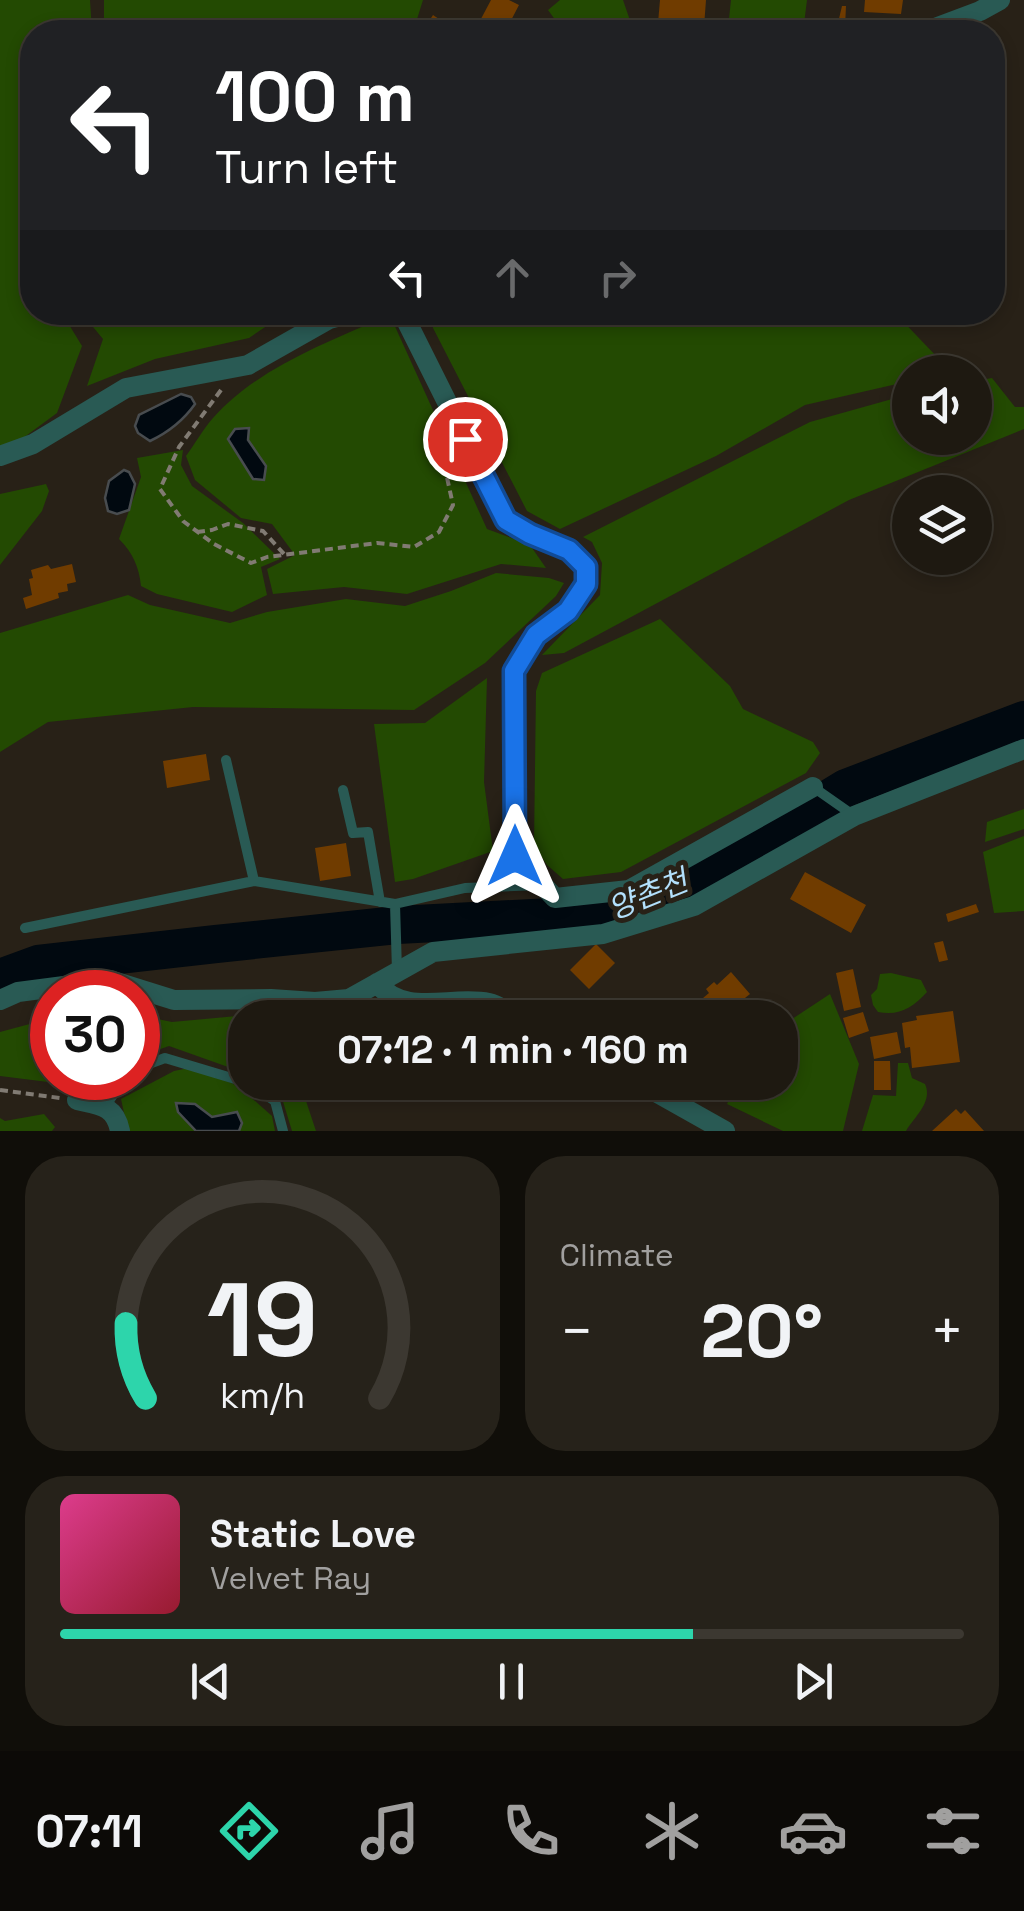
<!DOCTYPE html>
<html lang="en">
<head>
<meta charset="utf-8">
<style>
	:root { --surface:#1e1911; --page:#26221a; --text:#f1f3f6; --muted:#a1a09f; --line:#3c3831; --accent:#2dd5ab }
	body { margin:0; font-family:"Space Grotesk","Noto Sans KR",sans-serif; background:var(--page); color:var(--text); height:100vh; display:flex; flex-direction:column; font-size:38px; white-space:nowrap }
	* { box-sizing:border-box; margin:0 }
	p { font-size:32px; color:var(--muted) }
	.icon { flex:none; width:55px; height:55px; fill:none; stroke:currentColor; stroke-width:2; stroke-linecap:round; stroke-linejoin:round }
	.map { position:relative; height:1131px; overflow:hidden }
	.details { display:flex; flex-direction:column; gap:25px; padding:25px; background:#100e09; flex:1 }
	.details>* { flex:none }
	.banner { position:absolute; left:20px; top:20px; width:985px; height:305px; border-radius:40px; box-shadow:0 5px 15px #0003,0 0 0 2px var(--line); background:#202124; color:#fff; overflow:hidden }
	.tools { position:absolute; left:892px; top:355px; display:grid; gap:20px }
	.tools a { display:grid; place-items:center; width:100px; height:100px; border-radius:50%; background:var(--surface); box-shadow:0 5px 15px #0003,0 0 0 2px var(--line); font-size:50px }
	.speed { position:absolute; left:30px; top:970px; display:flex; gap:20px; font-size:50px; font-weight:700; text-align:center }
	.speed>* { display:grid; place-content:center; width:130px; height:130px; border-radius:50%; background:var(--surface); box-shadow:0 5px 15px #0003,0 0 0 2px var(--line); line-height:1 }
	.speed .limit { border:15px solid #d22; background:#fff; color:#111 }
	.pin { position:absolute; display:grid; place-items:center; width:85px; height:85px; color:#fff; margin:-42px; border:5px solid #fff; border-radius:50%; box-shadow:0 2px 10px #0007 }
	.me { position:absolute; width:110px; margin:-55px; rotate:0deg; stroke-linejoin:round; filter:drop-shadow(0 0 8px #0008) }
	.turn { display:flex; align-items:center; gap:35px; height:210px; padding:0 30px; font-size:45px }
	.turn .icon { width:130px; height:130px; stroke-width:2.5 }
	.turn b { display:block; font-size:70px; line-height:85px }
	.lanes { display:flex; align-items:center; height:95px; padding:0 30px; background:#0003; justify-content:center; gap:50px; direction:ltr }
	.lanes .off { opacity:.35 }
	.big { font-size:75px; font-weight:700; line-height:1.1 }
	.details .card { flex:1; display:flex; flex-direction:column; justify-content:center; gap:15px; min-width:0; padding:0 35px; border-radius:40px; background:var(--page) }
	.details .dial { align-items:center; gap:0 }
	.dial svg { height:260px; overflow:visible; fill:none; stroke:var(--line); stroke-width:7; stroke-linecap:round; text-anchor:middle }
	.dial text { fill:var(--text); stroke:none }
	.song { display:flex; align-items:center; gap:30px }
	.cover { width:120px; height:120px; border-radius:15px; background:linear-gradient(135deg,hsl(330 70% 55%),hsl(350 70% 35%)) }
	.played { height:10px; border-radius:5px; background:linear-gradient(90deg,var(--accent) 70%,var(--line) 70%) }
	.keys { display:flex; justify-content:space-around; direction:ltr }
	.heat { display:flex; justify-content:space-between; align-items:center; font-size:55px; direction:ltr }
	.details .tiles { flex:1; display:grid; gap:25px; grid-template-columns:1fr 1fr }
	.card:last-child { grid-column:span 2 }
	.trip { position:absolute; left:228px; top:1000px; width:570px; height:100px; border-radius:40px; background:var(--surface); box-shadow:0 5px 15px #0003,0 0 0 2px var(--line); font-weight:700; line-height:100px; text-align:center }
	.tab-bar { display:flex; height:160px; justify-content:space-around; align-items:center; background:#0c0a07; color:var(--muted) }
	.tab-bar .icon { width:70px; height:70px }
	.tab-bar .selected { color:var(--accent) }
	.tab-bar b { font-size:45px; color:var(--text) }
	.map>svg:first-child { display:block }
	.green { fill:#234a02 }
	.water { fill:#010910; stroke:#484c4f; stroke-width:2.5 }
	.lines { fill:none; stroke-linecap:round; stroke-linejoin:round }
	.river { stroke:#010910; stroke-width:38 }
	.building { fill:#703c00 }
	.path { stroke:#817b73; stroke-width:4; stroke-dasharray:8 5; stroke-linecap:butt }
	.lane { stroke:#295a54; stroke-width:10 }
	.street { stroke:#295a54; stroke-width:20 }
	.route-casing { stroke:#114b97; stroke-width:25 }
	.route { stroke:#1a73e8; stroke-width:18 }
	.labels { text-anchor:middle; stroke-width:10; stroke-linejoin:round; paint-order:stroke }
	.water-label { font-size:30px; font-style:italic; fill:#b3e0fc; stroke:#282117 }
</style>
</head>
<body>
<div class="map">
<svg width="1024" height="1131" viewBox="0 0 1024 1131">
	<rect width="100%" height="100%" fill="#282117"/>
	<!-- green -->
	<path class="green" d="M0,0H90L92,32H32V312L66,313L65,318L82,346L57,413L0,455Z
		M104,0H423L413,32H104Z
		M560,0H623L634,32L618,31L615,32H551L556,21L548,10Z
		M731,0H807L803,32H743V26L728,28Z
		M87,312H286V313L249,338L155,359L87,386L103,339L84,316Z
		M436,312L895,313L939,359L937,372H910V381L805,405L716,456L560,529L527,511L433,328V314Z
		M380,319L393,322L487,529L530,545L546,568L501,564L407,594L344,587L273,594L267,569L295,555L272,524L241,518L195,480L186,456C195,444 203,429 213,418C257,369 321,345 380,319Z
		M992,378L1015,407H1024V429L849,500L564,653L542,655L600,595L602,563L592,542L583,537L810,422L910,394V438H975V381Z
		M183,450L181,465L192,486L243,523L280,559L261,567L267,595L232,612L157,594L141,586C139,567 133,553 119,539L141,477L137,458Z
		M46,484L49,491L42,511L0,565V494Z
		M496,573L549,578L564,583L556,596L485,663L414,710L193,707L48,722L0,752V633L128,595L150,605L230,623L267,612L346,599L405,606L451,591Z
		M660,619L730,686L743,709L813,742L820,753L806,773L621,872L563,879L547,865L534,845L536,691L542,673Z
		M487,678L484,782L493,851L413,879L395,882L374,724L425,723Z
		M1024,809V829L985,842L987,822Z
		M1024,836V911L994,913L983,852Z
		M891,973L921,980L927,992C912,1008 900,1016 878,1012L873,1005L871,995L877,989L880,974Z
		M830,994L859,1064L843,1131H783L727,1104L737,1083L780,1082V1027Z
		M270,1013L316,1017L245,1018V1073L169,1046L138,1057V1015L172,1022Z
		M52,1018V1078H89L72,1085L0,1076V1032Z
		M898,1063H908L912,1078L925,1084C933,1102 915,1116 906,1131H862L873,1095L896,1096Z
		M193,1067L238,1086L272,1116L275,1131H128L121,1099L174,1071Z
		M263,1083H309L306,1101L316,1131H292L281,1095Z
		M44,1114L55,1127L52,1131H0V1118L5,1121Z"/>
	<!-- water -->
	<path class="water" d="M181,394L191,397L195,404C183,421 169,432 150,441L138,433L135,426L139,415Z
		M249,428L248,440L266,466L264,480L253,479L228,439L235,429Z
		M124,470L129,472L135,484L129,510L117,514L108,511L105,498L109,481Z
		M176,1103L195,1104L212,1117L237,1112L242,1123L239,1131H196L178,1112Z"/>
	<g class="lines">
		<!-- river -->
		<path class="river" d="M0,978L38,964L216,944L397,925L609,914L686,882L774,832L846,788L1024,720"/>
	</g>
	<!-- building -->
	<path class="building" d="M491,0H509L519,5L505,32H474Z
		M660,0H706L704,27L695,26L694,32L662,30L663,23H658Z
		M865,0H903L901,14L864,12Z
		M842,6H846L845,27H837Z
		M433,15L451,27L447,32H422Z
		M72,564L76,582L67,584L68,591L58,593L59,598L26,609L23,598L32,595L29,579L33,578L31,570L48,565L51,569Z
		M206,754L210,780L167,788L163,761Z
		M346,843L351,876L320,881L315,848Z
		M805,872L866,905L851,933L790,899Z
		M976,904L979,912L948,922L946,914Z
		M943,941L948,960L939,962L934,943Z
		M596,944L615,963L589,989L570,970Z
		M853,969L861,1007L844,1011L836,973Z
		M731,972L750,994L720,1018L703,998L709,993L706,989L714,982L717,985Z
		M953,1011L960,1062L912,1068L910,1047L905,1048L902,1023L917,1020L916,1016Z
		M863,1012L869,1031L849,1038L843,1018Z
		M897,1032L901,1053L874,1059L870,1037Z
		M874,1061H890L891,1090H874Z
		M956,1109L961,1114L965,1110L984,1131H932Z"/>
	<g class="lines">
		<!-- path -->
		<path class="path" d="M221,390L179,447L160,489L183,521L214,544L251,563L267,557L377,543L414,547L439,532L453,505L441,450L443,443
			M197,532L212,530L228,524L263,531L284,554
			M0,1090L60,1098"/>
		<!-- lane -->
		<path class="lane" d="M226,760L254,881
			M813,787L853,815
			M343,790L353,833L368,832L380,902
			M395,904L397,971
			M25,928L254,881L395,904L465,888L541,885
			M138,1068L165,1058L245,1082
			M247,1082L275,1101L283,1131
			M105,1107L124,1078"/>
		<!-- street -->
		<path class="street" d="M924,32L980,11L1000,0
			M402,312L506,520L531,534L569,549L586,567V584L568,611L537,635L514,671L515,856L555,898L629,890L813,787
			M0,456L33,444L126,388L248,365L329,319L355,312
			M377,983C405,1018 451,995 489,1003C499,1005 509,1013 518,1018
			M0,1000L18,992L110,980L174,1000L271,999L315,1002L349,999L433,952L603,934L694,906L854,816L1024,749
			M638,1082L725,1131
			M77,1100C99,1105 115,1105 120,1131"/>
	</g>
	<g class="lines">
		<!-- route casing -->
		<g class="route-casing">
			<path id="route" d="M465,439L506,520L530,534L569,550L586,567V584L568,611L536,635L514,671L515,856"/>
		</g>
		<!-- route -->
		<use href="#route" class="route"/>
	</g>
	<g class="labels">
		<!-- water labels -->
		<g class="water-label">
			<text transform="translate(648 895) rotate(-22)" y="10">양촌천</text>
		</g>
	</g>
</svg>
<div class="tools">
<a><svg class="icon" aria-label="sound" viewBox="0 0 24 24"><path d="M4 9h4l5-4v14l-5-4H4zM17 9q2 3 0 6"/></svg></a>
<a><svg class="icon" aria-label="layers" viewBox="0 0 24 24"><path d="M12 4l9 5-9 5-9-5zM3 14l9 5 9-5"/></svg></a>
</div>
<div class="speed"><div class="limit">30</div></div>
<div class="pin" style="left:465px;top:439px;background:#d93025"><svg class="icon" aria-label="arrive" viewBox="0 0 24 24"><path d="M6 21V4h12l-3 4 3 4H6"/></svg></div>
<svg class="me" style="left:515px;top:856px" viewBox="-20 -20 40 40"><path d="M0-17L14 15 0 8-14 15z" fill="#1a73e8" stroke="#fff" stroke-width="4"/></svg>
<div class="trip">07:12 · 1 min · 160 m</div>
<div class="banner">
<div class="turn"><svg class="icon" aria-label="left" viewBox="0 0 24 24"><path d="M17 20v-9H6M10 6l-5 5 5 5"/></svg><div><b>100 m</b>Turn left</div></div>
<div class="lanes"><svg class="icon" aria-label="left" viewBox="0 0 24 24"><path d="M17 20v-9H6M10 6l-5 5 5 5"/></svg><svg class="icon off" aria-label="ahead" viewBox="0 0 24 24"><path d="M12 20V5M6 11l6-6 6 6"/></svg><svg class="icon off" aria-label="right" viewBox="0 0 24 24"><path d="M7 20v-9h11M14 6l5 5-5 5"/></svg></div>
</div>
</div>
<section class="details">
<div class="tiles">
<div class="card dial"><svg viewBox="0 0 100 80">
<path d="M14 69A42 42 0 1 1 86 69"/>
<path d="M14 69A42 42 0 0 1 8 46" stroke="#2dd5ab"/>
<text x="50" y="56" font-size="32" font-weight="700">19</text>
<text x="50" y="72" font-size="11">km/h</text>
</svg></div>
<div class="card"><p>Climate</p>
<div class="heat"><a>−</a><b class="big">20°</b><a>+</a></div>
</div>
<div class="card">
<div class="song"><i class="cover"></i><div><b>Static Love</b><p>Velvet Ray</p></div></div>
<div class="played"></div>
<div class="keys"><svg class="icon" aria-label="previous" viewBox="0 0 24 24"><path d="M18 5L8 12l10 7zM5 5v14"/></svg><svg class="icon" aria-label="pause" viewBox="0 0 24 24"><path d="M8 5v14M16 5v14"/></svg><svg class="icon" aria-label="next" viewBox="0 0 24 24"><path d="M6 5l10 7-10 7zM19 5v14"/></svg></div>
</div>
</div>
</section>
<nav class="tab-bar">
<b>07:11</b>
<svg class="icon selected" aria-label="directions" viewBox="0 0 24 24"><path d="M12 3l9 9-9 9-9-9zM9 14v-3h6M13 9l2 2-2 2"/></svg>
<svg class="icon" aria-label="music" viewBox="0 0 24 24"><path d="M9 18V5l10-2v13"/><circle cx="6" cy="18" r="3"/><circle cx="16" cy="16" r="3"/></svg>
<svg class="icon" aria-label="phone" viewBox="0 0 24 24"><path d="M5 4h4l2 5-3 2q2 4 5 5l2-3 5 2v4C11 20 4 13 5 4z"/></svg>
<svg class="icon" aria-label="climate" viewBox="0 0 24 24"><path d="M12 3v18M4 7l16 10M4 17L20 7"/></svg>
<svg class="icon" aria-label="car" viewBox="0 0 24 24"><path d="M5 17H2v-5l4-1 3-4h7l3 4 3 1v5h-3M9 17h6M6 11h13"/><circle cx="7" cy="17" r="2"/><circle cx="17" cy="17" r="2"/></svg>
<svg class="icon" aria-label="filters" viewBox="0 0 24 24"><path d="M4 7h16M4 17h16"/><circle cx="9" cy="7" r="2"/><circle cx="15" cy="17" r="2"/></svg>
</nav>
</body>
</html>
